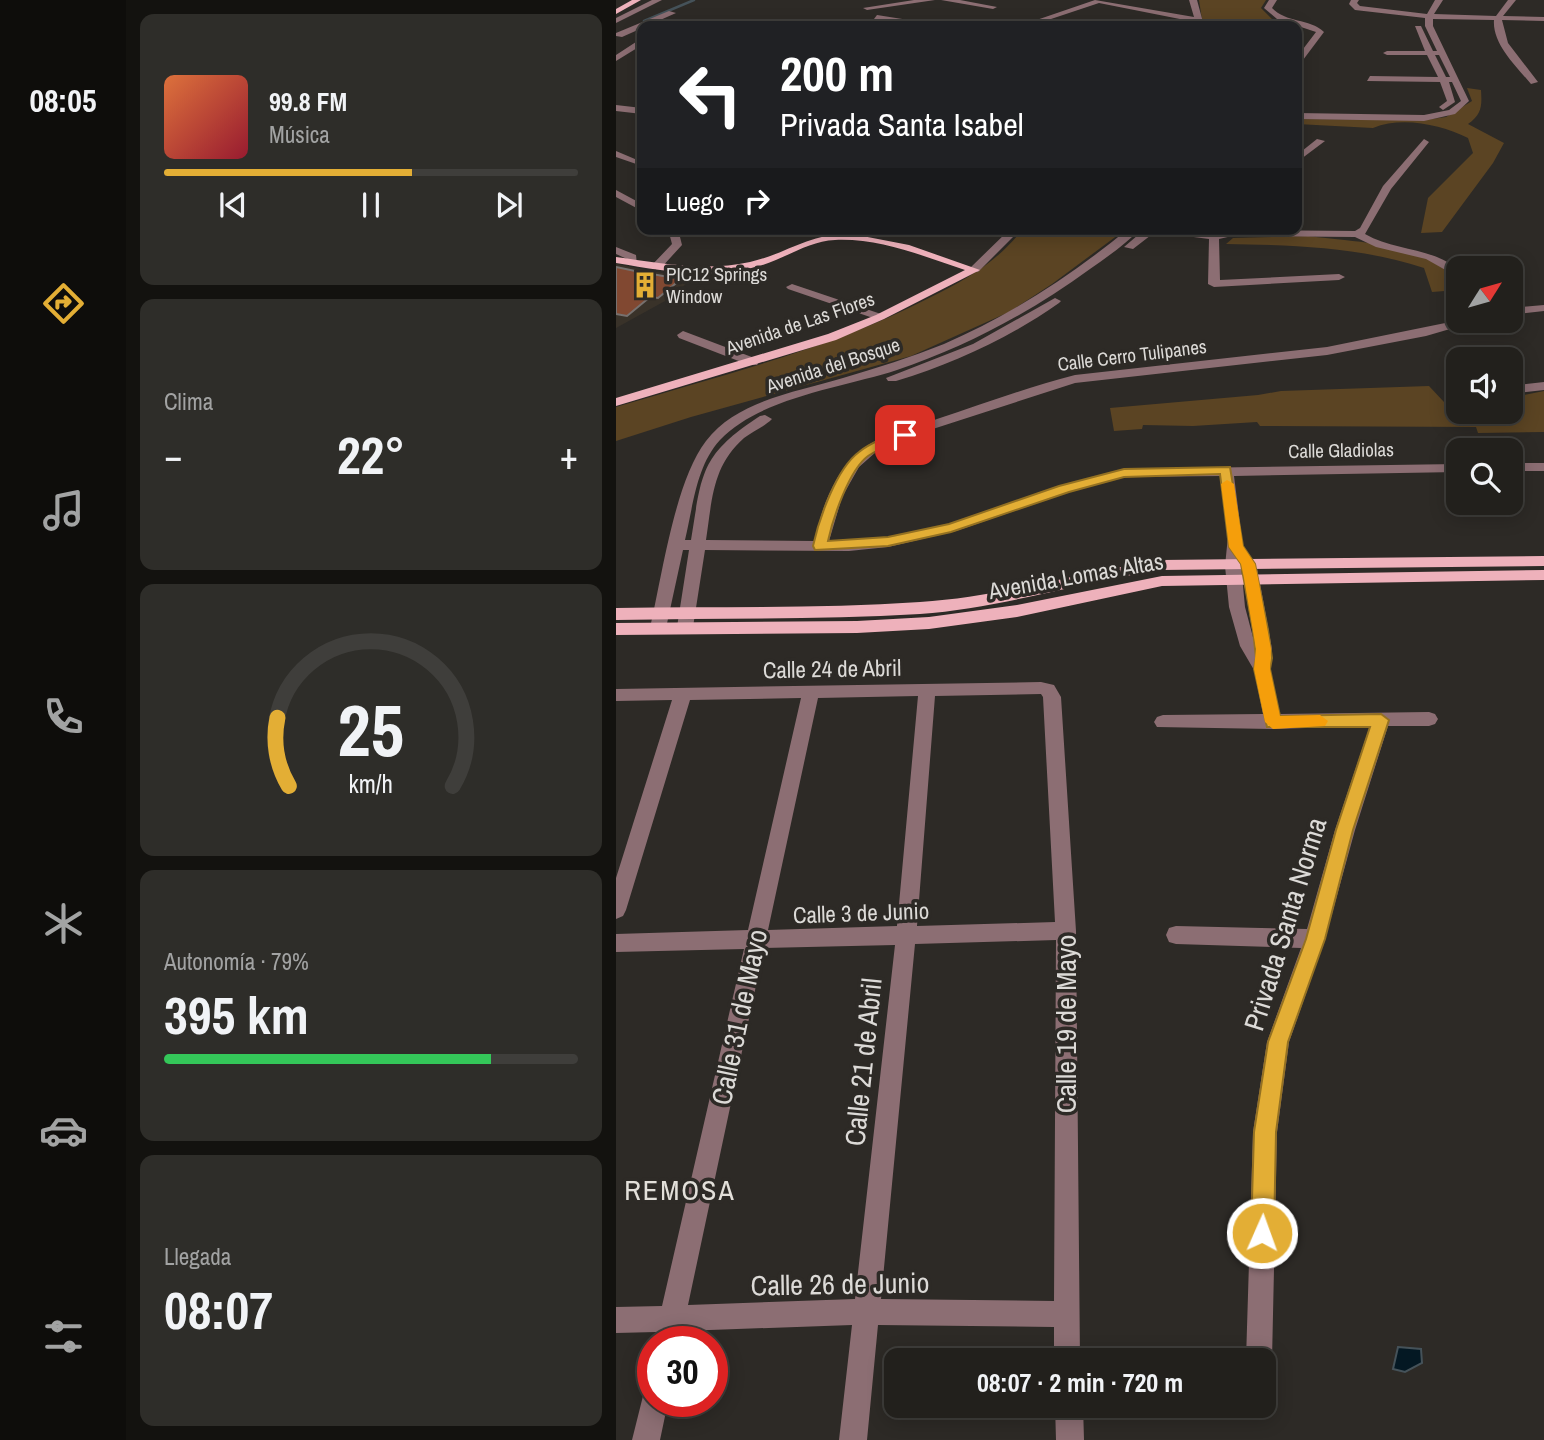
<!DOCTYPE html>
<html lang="es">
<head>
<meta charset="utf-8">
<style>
	:root { --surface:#22201c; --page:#2e2d29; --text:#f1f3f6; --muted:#a2a3a3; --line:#3f3e3b; --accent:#e3ae35 }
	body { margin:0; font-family:"Archivo Narrow",sans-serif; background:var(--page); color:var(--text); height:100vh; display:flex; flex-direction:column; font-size:26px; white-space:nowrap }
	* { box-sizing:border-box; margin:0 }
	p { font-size:23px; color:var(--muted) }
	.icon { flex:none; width:38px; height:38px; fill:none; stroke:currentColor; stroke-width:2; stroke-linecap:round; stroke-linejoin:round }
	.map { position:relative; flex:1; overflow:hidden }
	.sheet { display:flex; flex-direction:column; gap:14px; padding:14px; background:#13120f; width:490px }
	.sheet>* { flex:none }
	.hud { position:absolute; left:21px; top:21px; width:665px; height:214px; border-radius:14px; box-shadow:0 4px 18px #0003,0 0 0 2px var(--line); background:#202124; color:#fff; overflow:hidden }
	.needle { width:46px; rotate:53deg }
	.buttons { position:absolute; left:830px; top:256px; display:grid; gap:14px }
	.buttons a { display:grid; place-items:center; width:77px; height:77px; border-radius:14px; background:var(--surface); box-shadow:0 4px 18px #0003,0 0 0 2px var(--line); font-size:35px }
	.speed { position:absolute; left:21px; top:1326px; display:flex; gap:14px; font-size:35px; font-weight:700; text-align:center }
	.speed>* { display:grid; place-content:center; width:91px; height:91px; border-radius:50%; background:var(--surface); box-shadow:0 4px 18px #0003,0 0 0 2px var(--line); line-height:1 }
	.speed .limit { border:10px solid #d22; background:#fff; color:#111 }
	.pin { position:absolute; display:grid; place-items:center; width:60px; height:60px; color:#fff; margin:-30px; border-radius:14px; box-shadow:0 4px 10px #0006 }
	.me { position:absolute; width:77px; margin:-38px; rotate:2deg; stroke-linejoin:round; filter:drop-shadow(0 0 5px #0008) }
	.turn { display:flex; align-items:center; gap:24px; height:147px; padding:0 28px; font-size:32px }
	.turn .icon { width:91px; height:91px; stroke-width:2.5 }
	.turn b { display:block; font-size:49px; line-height:60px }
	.then { display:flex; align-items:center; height:66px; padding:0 28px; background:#0003; gap:14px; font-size:26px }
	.big { font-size:52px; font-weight:700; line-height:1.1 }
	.sheet .card { flex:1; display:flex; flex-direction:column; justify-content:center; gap:10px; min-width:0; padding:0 24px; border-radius:14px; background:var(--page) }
	.sheet .dial { align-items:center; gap:0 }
	.dial svg { height:182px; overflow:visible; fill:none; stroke:var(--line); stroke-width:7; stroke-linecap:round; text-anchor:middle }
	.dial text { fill:var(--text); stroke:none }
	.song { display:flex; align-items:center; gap:21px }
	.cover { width:84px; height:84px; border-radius:10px; background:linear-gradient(135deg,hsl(20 70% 55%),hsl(350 70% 35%)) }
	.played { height:7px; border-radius:4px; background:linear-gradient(90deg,var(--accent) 60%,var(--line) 60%) }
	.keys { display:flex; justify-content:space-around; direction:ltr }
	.heat { display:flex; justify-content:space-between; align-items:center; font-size:38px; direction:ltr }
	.charge { height:10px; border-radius:5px; background:linear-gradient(90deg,#34c759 79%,var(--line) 0) }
	.trip { position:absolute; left:268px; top:1348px; width:392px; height:70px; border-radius:14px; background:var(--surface); box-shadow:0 4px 18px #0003,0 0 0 2px var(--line); font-weight:700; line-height:70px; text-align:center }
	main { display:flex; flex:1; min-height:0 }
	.tabs { display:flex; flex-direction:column; width:126px; justify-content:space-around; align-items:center; background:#0e0d0b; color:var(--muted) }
	.tabs .icon { width:49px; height:49px }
	.tabs .on { color:var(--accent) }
	.tabs b { font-size:32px; color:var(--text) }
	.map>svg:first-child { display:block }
	.built { fill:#393229 }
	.green { fill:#5b4423 }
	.water { fill:#041823; stroke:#455259; stroke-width:2 }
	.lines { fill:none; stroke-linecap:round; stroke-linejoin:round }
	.stream { stroke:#455259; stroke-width:2.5 }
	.building { fill:#814831; stroke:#77716f; stroke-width:2 }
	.minor { fill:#8c6e73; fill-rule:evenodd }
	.major { fill:#eeb1bb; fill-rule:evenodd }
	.route { fill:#e3ae35; stroke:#947122; stroke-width:2 }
	.slow { fill:#f59e0b }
	.labels { text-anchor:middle; stroke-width:7; stroke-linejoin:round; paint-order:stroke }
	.far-poi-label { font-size:19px; fill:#dcdad7; stroke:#2d2a26; text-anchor:start }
	.far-street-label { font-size:19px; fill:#dcdad7; stroke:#2d2a26 }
	.street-label { font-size:23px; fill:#dcdad7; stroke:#2d2a26 }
	.near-street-label { font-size:28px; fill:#dcdad7; stroke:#2d2a26 }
	.near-neighbourhood-label { font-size:28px; letter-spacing:2px; fill:#e3e0da; stroke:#2d2a26 }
</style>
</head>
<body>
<main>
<nav class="tabs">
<b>08:05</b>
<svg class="icon on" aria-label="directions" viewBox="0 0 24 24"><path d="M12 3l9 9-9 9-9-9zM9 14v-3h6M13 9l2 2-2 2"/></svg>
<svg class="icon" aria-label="music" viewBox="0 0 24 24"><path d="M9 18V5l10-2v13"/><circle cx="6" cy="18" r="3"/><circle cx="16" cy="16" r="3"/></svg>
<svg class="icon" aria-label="phone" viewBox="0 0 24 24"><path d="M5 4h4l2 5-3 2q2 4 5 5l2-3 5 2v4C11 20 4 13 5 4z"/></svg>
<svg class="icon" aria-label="climate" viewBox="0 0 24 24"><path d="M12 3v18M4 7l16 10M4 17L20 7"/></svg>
<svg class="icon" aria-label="car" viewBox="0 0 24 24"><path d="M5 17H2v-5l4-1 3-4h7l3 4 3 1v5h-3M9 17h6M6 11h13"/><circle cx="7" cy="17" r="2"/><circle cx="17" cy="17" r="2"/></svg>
<svg class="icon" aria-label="filters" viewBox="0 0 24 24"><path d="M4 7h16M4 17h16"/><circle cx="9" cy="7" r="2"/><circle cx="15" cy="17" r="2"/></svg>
</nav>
<section class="sheet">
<div class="card">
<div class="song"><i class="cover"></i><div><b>99.8 FM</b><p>Música</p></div></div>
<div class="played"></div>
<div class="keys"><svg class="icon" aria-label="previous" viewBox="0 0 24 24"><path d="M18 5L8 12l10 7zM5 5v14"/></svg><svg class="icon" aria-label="pause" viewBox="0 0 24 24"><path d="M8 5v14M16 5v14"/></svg><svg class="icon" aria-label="next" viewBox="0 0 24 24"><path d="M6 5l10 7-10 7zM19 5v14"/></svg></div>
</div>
<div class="card"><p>Clima</p>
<div class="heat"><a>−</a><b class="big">22°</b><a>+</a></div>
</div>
<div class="card dial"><svg viewBox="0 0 100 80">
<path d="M14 69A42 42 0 1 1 86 69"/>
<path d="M14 69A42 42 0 0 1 9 39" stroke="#e3ae35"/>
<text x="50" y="56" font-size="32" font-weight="700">25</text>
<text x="50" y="72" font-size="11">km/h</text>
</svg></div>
<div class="card"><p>Autonomía · 79%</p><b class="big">395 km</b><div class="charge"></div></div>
<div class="card"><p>Llegada</p><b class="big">08:07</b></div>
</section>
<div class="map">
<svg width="928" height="1440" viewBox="0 0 928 1440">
	<rect width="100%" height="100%" fill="#2d2a26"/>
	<!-- built -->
	<path class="built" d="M0,264L51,274L81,275L49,301L0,328Z"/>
	<!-- green -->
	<path class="green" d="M583,0H650L645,8L663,26H587Z
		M851,88L865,90C866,106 866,114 852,124L888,143L877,163L826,232L805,233L812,198L857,153L852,138C825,125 787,116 757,128L681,124V119L809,120L830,117L856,101Z
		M407,229H510L436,284L393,312L295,356L75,417L0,441V407C106,375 214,349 313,298C351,279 380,263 407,229Z
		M692,236C725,241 842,244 842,290L816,292L808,268C745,247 675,245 610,244L617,238Z
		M813,386L828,402L842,401V411H894V398L928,391V432L862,433L860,427L644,426L641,422L577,426L527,425L526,429L498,431L494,408L642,395L665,391Z"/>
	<!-- water -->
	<path class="water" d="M782,1347L805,1349L806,1363L789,1372L777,1369Z"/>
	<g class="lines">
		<!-- stream -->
		<path class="stream" d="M28,21L78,0"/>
	</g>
	<!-- building -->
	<path class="building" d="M0,267L24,272L65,279L42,298L34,297L11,316L0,314Z"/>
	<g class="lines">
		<!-- minor -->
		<path class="minor" d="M36,0H46L0,23V18Z
			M298,0H319L251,10L247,8Z
			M325,0H344L381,7L377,9Z
			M479,0L578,17L573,0H581L588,26H580L579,22L483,3L414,26H403Z
			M653,0H661L656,8C670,23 693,18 708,32L684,64H681V57L700,32L661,19L648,8Z
			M735,0H743L741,3L744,6L811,14L819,0H827L818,14L880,16L892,0H900L887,16L928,17V21L886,20L892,43L922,82L915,84C901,67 876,44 878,20L817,19V26L853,101L839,114L808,121L681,119V113L808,115L833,110L845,101L836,82H833L839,102L827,110L823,107L831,101L824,82L751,81L754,76L822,77L811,55H771L767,53L771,51H809L799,26H805L817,51H821L809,26V18L739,10L733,4ZM819,55H823L834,77H830Z
			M53,11L60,13L6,37L0,36V33Z
			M261,15L318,24L322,26H305L258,19Z
			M23,40H26V45L0,61V55Z
			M0,105L26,108V114L0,111Z
			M701,139L709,141L681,162V155Z
			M808,139L813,142L775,189L749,234C778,251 813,247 841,268V272H833L810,259L760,247L739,237L616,236L603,239L604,280L723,274L729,277L723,280L598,287L592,284L593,239L539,232L517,249L508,247L529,229H565L593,233V229H603V233L616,230L739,231L744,228L767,186Z
			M0,151L26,162V166L0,157Z
			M0,190L26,204V211L0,197Z
			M52,229H62L66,245L44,269H36V265L56,244Z
			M394,229H405L362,272H354V268Z
			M512,229H524C510,244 491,257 474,269C415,312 350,347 281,370C226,388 145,397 104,440C80,466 77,507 69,540H75C86,473 84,455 144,416L149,415L156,419C148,427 137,431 128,438C96,466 96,501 90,540L198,541C206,509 217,474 243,452C265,433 295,428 321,419C367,404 412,387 459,375L711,347L844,320H865L810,336L711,355L459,383L289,438L260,452L243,467L226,497L213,541L272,537L332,524L443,486L507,469L842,464V472L618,476L627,547L640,564L643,578L656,649L654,669L664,714L813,712L819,714L822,719L819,724L813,726H772L739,830L709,939L673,1042L661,1132L656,1360L652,1369L648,1371V1360H630L637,1132L651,1042L685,948L560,944L553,942L550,935L553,928L560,926L691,929L719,830L754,726L657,729L541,727L538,722L541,717L547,715L647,714L638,670L624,646L613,607L609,566L612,536L604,476L507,477L453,492L340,531L272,547L233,551L89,550L77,627L69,633L61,627L73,550H67L50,628L42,634L34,628C46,576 59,481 90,441C121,400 181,392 227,378C261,368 295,357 328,344C395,315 456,275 512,229ZM625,565L638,641L629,607Z
			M0,247L20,255L21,265H13L11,259L0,254Z
			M176,284L268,315L270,317L260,319L172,289L170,287Z
			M439,298L445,301L443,303C393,338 339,363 280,381H272L270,378L357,344Z
			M928,305V311L894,315V308Z
			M67,331L141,359L143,362L141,365H133L63,338L61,335Z
			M928,382V390L894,394V386Z
			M894,463H928V471H894Z
			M425,682L438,685L445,697L460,931L464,1360H438V1327L262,1325L251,1440H223L236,1325L67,1331L64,1342H38L40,1332L0,1333V1307L46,1306L128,949L0,952V934L132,930L185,698L74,700L10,910L7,916L0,919V878L56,700L0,701V689ZM425,694L427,697L439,922L301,926L319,696ZM302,696L281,926L152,930L202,698ZM440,940L438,1301L265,1299L299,944ZM279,945L239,1299L72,1305L148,948Z
			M37,1389V1402H52L44,1440H16L28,1392Z
			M439,1405H467L468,1440H440Z"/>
		<!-- major -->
		<path class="major" d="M16,0H25L0,14V9Z
			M236,234L293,245L364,270L268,319L220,340L0,406V398L212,334L260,315L349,270C307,256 264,238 219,240C192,241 169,259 143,266C96,280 47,271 0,263V257C44,263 89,272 134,262C173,253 192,233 236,234Z
			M928,556V566L545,570C464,582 386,608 304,614C203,620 101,618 0,620V608C101,606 203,609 304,602C386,597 464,572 545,560Z
			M928,570V580L546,586L401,617L313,629L241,633L0,635V623L241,621L313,617L401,605L546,576Z"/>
	</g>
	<!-- route -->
	<path class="route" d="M289,431L293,432V437C280,443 264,448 252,456C233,470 217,518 212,541L272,537L333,524L443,486L508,469L614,467L627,546L639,564L652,630L656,658L654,669L664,716L765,714L773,720L737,830L709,939L672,1042L660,1132L658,1233L654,1241L646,1245L638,1241L635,1233L638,1132L652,1042L690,939L720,830L754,727H651L638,669L640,658L637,630L625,564L613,547L604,474L508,477L453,492L335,532L272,546L199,550L197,546C203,519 220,469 243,452C254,443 275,435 289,431Z"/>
	<!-- slow -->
	<path class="slow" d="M611,480L618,484L627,546L639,564L642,578L655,649L654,669L664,716L704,715L712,721L709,726L657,729L649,722L638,669L640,649L628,578L625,564L613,547L605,484Z"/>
	<!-- icons -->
	<defs>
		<g id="building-bare" transform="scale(2.1)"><path d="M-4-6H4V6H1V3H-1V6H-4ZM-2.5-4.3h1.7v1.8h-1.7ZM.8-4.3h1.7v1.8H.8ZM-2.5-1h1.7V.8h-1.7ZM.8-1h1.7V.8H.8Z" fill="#e3ae35" stroke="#2d2a26" stroke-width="2.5" paint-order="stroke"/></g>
	</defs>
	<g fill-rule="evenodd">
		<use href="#building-bare" x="29" y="285"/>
	</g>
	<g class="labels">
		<!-- far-poi labels -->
		<g class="far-poi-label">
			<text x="50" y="281">PIC12 Springs<tspan x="50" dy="22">Window</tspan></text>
		</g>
		<!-- far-street labels -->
		<g class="far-street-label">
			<text transform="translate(184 323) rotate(-19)" y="7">Avenida de Las Flores</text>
			<text transform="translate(516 355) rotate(-7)" y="7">Calle Cerro Tulipanes</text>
			<text transform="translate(217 365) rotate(-18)" y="7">Avenida del Bosque</text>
			<text transform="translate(725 450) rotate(-1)" y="7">Calle Gladiolas</text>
		</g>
		<!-- street labels -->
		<g class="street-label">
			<text transform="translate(460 576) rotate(-10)" y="8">Avenida Lomas Altas</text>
			<text transform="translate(216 669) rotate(-1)" y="8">Calle 24 de Abril</text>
			<text transform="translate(245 913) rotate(-2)" y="8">Calle 3 de Junio</text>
		</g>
		<!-- near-street labels -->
		<g class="near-street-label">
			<text transform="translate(669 924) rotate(-73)" y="10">Privada Santa Norma</text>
			<text transform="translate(123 1017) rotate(-78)" y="10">Calle 31 de Mayo</text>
			<text transform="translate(450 1024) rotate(-90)" y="10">Calle 19 de Mayo</text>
			<text transform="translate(247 1062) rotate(-84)" y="10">Calle 21 de Abril</text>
			<text transform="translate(224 1284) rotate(-1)" y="10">Calle 26 de Junio</text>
		</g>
		<!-- near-neighbourhood labels -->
		<g class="near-neighbourhood-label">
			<text x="64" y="1200">REMOSA</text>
		</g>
	</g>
</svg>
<div class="buttons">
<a><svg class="needle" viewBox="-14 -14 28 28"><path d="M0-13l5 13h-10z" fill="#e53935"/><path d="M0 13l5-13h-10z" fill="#a2a3a3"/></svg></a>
<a><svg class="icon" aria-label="sound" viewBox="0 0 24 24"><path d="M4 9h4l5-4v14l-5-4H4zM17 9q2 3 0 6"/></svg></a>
<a><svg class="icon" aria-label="search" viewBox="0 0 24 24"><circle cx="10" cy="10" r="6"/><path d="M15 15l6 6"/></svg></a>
</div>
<div class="speed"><div class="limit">30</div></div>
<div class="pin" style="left:289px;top:435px;background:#d93025"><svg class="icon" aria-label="arrive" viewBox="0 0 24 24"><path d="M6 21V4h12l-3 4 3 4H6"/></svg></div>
<svg class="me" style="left:646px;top:1233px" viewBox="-20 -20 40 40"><circle r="17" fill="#e3ae35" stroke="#fff" stroke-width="3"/><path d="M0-11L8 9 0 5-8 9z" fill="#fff"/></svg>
<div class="trip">08:07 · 2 min · 720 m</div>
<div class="hud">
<div class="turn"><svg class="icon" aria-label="left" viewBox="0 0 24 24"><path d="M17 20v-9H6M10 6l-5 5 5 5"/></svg><div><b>200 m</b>Privada Santa Isabel</div></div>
<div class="then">Luego<svg class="icon" aria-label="right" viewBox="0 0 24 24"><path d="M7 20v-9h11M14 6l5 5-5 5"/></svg></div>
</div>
</div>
</main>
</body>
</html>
